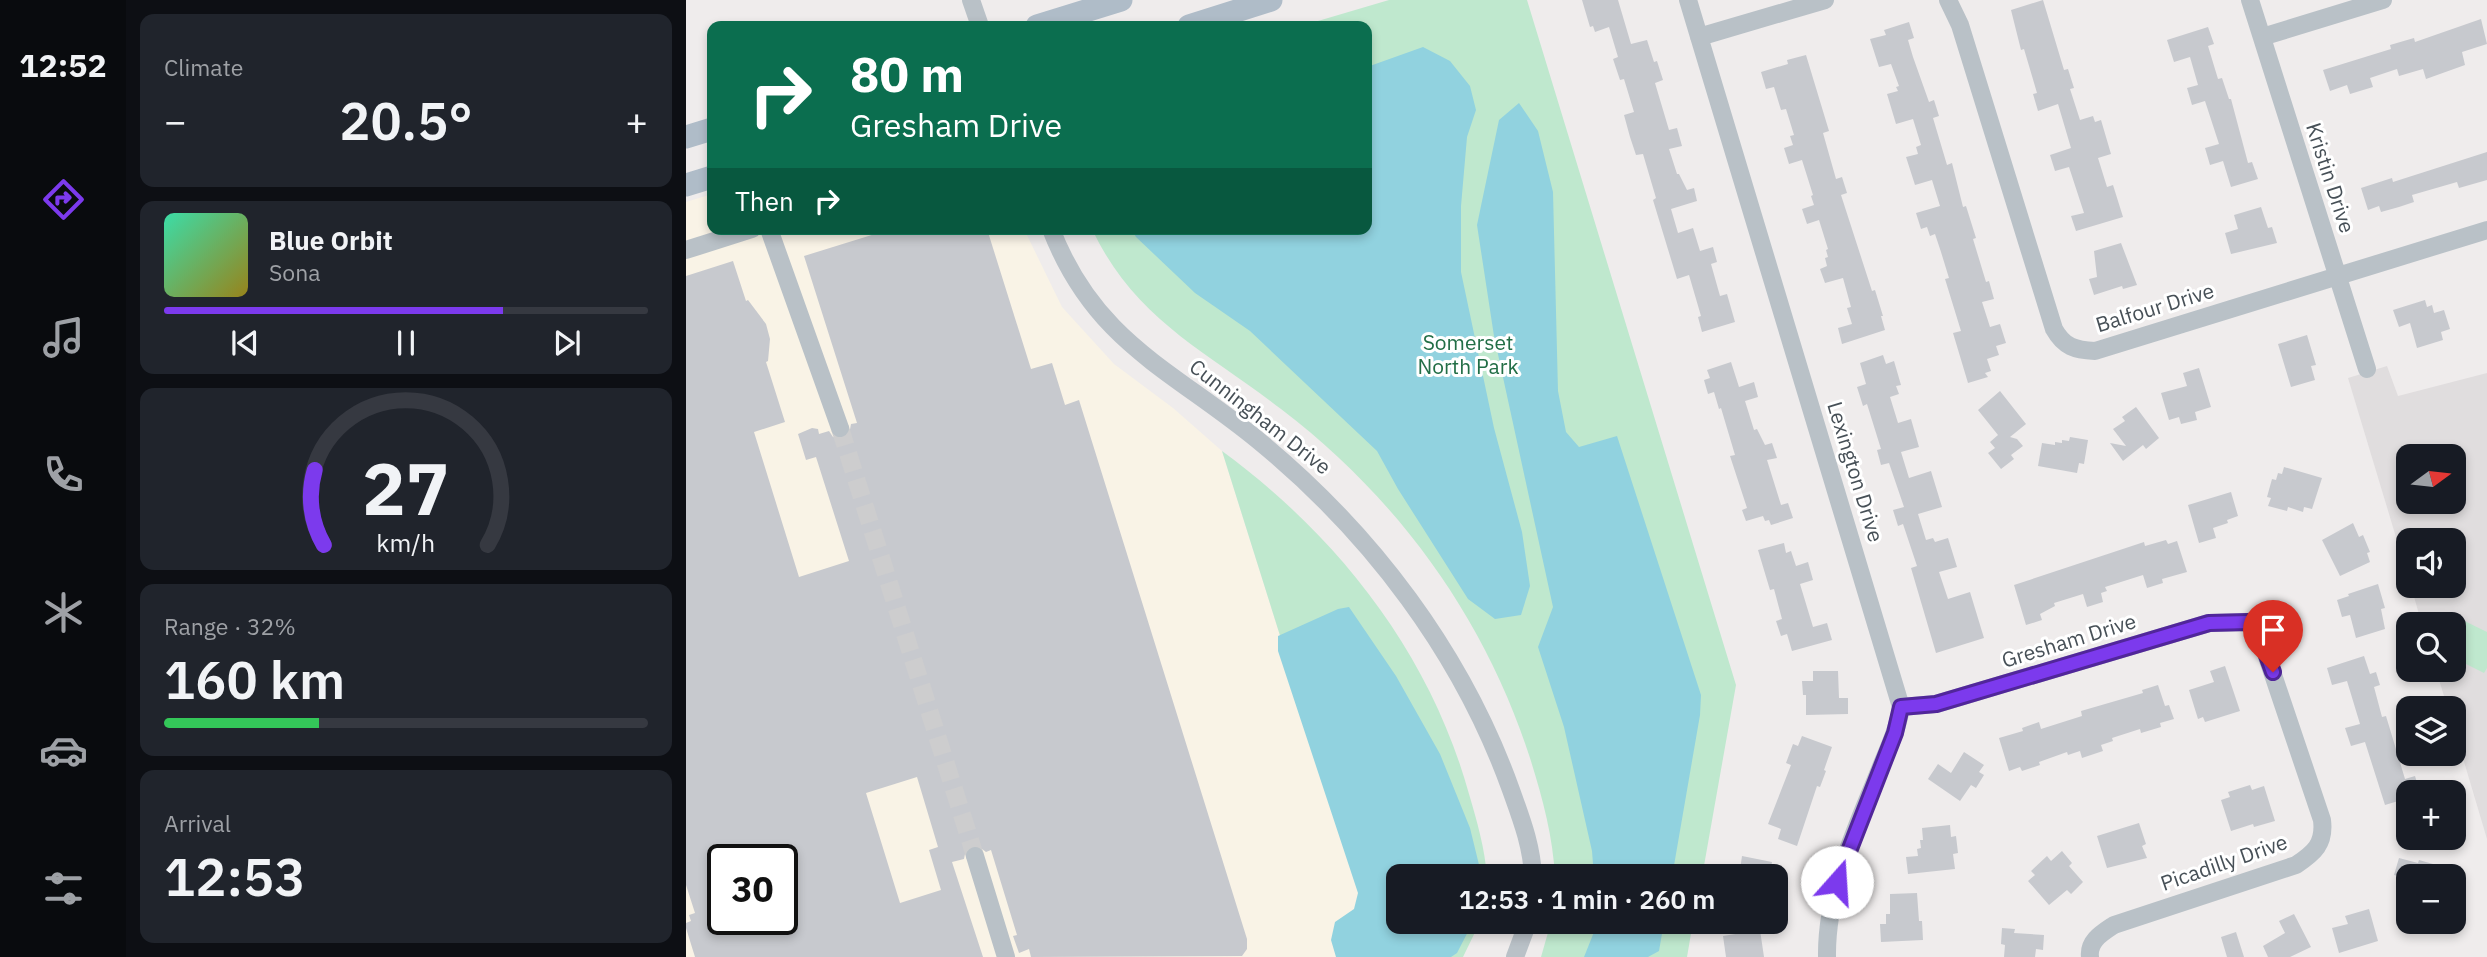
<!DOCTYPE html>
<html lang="en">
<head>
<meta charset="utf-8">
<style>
	:root { --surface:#171b24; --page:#20242c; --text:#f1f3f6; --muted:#9ea1a6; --line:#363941; --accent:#7c3aed }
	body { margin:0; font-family:"IBM Plex Sans",sans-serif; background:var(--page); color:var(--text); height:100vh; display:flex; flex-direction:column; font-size:26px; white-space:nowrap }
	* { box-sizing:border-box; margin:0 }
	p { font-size:23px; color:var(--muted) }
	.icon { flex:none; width:38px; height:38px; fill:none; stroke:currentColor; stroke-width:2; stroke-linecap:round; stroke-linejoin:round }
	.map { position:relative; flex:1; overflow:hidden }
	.side { display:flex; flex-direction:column; gap:14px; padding:14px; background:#0d0f14; width:560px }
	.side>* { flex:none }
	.guide { position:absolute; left:21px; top:21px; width:665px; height:214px; border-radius:14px; box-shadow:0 4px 10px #0003; background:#0b6e4f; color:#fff; overflow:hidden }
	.needle { width:46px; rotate:75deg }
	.fabs { position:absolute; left:1710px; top:444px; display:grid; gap:14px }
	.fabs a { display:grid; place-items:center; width:70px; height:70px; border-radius:14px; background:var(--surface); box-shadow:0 4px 10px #0003; font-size:35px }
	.speed { position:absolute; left:21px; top:844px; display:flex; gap:14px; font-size:35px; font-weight:700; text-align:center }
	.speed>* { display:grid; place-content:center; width:91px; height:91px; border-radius:50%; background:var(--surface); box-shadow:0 4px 10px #0003; line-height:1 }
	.speed .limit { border:4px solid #111; border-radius:10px; background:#fff; color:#111 }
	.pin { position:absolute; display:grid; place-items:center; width:60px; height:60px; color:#fff; margin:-72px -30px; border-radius:50% 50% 50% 0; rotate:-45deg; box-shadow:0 0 7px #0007 }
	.pin .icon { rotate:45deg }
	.me { position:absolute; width:77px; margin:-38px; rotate:19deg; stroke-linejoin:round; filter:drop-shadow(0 0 5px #0008) }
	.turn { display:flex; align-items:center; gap:24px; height:147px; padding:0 28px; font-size:32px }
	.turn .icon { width:91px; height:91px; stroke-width:2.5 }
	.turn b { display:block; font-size:49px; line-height:60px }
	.then { display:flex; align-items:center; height:66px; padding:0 28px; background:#0003; gap:14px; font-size:26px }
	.big { font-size:52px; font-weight:600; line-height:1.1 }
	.side .widget { flex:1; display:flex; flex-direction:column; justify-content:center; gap:10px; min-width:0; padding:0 24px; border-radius:14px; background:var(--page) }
	.side .dial { align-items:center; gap:0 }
	.dial svg { height:182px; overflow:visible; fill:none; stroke:var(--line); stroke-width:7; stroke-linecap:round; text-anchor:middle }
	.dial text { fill:var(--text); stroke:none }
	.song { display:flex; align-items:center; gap:21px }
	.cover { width:84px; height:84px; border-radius:10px; background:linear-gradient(135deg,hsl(160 70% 55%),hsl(50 70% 35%)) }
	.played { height:7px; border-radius:4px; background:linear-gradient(90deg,var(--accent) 70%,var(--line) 70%) }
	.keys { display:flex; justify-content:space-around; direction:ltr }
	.heat { display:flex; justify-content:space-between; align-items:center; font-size:38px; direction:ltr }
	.charge { height:10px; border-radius:5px; background:linear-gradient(90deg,#34c759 32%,var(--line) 0) }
	.trip { position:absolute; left:700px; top:864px; width:402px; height:70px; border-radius:14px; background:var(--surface); box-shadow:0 4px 10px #0003; font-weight:600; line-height:70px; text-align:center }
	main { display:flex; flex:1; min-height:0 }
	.dock { display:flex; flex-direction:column; width:126px; justify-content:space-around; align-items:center; background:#090b0e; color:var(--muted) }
	.dock .icon { width:49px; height:49px }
	.dock .current { color:var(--accent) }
	.dock b { font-size:32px; color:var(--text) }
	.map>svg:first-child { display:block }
	.commercial { fill:#f9f3e6; fill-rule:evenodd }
	.education { fill:#e0ddde; fill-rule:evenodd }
	.green { fill:#bfe8ce }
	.water { fill:#91d2df }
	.building { fill:#c7c9ce; fill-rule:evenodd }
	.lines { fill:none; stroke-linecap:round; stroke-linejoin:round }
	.minor-tunnel { stroke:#cdcdce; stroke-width:18; stroke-dasharray:18 9; stroke-linecap:butt }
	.minor { stroke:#b9c1c7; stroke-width:18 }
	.major { stroke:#afbcc8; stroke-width:23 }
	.route-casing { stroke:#51269a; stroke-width:18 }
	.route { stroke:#7c3aed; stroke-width:12 }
	.labels { text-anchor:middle; stroke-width:6; stroke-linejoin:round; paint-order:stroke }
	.street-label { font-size:21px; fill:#475057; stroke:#fff }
	.park-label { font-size:21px; fill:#226e46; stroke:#fff }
</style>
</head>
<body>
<main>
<nav class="dock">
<b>12:52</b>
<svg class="icon current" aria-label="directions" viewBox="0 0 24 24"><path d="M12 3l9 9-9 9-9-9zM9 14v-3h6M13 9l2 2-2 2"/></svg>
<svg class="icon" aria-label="music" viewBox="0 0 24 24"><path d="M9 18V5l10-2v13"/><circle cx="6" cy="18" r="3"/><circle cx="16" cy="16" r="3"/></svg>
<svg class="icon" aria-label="phone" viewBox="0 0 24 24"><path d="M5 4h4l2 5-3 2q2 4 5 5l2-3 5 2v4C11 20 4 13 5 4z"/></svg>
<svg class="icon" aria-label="climate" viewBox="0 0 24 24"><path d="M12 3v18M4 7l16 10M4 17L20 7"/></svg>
<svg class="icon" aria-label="car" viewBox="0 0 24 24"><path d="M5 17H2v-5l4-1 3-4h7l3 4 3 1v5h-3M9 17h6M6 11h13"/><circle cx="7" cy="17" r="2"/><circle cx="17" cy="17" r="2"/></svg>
<svg class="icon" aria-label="filters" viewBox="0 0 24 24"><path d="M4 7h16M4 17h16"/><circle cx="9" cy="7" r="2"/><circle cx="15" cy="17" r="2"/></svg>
</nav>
<section class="side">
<div class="widget"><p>Climate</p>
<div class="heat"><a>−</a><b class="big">20.5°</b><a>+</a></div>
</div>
<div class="widget">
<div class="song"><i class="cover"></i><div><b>Blue Orbit</b><p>Sona</p></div></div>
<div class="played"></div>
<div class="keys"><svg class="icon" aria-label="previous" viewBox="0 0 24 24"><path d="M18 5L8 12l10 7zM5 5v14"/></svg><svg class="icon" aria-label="pause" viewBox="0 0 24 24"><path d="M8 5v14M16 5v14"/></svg><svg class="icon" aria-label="next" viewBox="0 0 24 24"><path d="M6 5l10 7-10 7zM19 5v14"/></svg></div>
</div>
<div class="widget dial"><svg viewBox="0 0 100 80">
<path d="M14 69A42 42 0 1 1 86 69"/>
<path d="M14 69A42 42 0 0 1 10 36" stroke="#7c3aed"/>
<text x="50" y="56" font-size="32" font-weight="700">27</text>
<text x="50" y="72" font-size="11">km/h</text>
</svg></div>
<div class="widget"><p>Range · 32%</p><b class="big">160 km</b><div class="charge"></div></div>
<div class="widget"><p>Arrival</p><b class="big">12:53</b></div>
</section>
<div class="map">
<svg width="1801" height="957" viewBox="0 0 1801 957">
	<rect width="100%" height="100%" fill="#efecec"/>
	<!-- commercial -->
	<path class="commercial" d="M26,194V229H338L376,307L428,364L487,408L536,451L695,957H0V202ZM37,859H96V919H37Z"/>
	<!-- education -->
	<path class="education" d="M1701,366L1712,396L1801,373V839L1768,728V709H1762L1750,670H1768V625H1736L1725,586H1768V541H1722V577L1662,378ZM1722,457H1768V502H1722Z"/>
	<!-- green -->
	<path class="green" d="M703,0H841L1050,685L1016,877H869C867,836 856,796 844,758C799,618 712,498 595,409C520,351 449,320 406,229H681V26H615Z
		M536,451C652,536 744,653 783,794C791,821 799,849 801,877H712V922H794L777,957H695Z
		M1760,612L1801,632V668L1798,673L1768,658L1770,641L1768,639V625H1753Z
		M865,922H1007L1001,957H855Z"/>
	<!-- water -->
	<path class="water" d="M737,47L764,61L784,86L790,110L781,137L775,206V272L808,428L836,532L844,586L835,615L809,619L782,599L712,489L691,451L564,331L509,293L450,237L445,229H681V67Z
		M833,103L852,131L867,192L872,391L880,432L893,447L931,436L1015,695L1014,715L986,877H908L906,851L878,727L852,647L867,607L808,336L791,225L813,120Z
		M663,607L710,676L754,754L784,828L796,877H712V922H787L771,953L765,957H650L645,940L649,922L668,909L672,893L592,651V636L652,609Z
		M912,922H978L973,951L962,957H898Z"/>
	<!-- building -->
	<path class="building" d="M896,0H932L945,44L961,40L968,62L971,61L977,80L969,83L983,130L991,128L996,146L983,149L991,174H993L1001,190L1008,188L1011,201L985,209L992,233L1007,228L1014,251L1027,247L1031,262L1025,264L1034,296L1041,294L1049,322L1016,332L1012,317L1015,316L1003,275L991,279L967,200L970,198L957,154L950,155L944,137L938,115L948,112L938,79L934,80L927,59L932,57L923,27L909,32L907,26L904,27Z
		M1357,0L1378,70L1382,69L1388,88L1384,89L1394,120L1407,116L1409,122L1415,120L1425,154L1412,158L1421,187L1427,185L1437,217L1390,231L1385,216L1398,213L1383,167L1369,171L1364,155L1385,148L1372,104L1352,111L1347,94L1351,93L1338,49L1335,50L1325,10Z
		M1795,19L1801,44L1776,52L1779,65L1740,79L1737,69L1713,76L1711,69L1684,78L1687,87L1664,94L1661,85L1644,91L1637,70L1705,49L1704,45L1728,38L1729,42Z
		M1223,22L1228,38L1222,40L1227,57L1243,102L1248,100L1253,116L1247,118L1261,165L1266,163L1277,207L1280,206L1290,238L1287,239L1300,282L1303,281L1308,299L1296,302L1304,327L1314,324L1320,343L1310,346L1313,355L1301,359L1305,371L1299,373L1302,377L1282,383L1267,333L1275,331L1259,279L1263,278L1255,252L1249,234L1244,236L1241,227L1235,229L1230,213L1254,206L1246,180L1229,185L1220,157L1232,154L1230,147L1235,145L1227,119L1210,124L1201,94L1212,91L1210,87L1213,86L1205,64L1193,67L1184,39L1200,35L1198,30Z
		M1522,27L1528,44L1522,46L1532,79L1536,78L1543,99H1545L1562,163L1566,162L1572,179L1545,187L1537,161L1524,165L1519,148L1533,144L1519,101L1506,105L1501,88L1512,85L1504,57L1488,62L1481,40Z
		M1120,55L1143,131L1137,133L1150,179L1156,177L1161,193L1155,195L1186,291L1189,290L1197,316H1195L1199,330L1156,344L1152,328L1166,324L1161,308L1165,307L1157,278L1139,283L1134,269L1141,266L1139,258L1142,257L1140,250L1142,249L1133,220L1121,224L1116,209L1128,205L1125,196L1127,195L1116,160L1103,164L1098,148L1107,145L1104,136L1108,135L1100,109L1095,110L1088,87L1080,89L1075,72L1102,64L1101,60Z
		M1801,152V180L1773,188L1771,182L1726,195L1728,202L1713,207L1695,212L1693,206L1682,210L1675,188L1706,178L1707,182Z
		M1575,207L1582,228L1586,227L1591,243L1545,254L1539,233L1552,229L1548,215Z
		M205,229H301L345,369L366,363L379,405L393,400L561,939V949L556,956L345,957L343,949L333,953L327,936L331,935L305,850L300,852L291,845L280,849L278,859L266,862L297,957H9L0,928V923L5,921L3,915L9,913L0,885V276L47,261L60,301L62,300L80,324L84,339L82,361L80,362L99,422L68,432L113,577L163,561L130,457L120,460L112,434L126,428L132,429L133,434L143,431L147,437L157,439L163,435L165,424L171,423L118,256ZM231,777L252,847L243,850L255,890L214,903L180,793ZM37,859H96V919H37Z
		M1435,243L1451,285L1437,289L1436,286L1408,295L1403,279L1411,277L1408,251Z
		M1739,300L1741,307L1746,305L1748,313L1758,310L1764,329L1755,332L1757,340L1731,348L1724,323L1713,327L1707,310Z
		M1621,335L1630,365L1625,366L1629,380L1605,387L1592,344Z
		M1197,355L1200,364L1208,361L1215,385L1210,386L1213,394L1204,397L1212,423L1225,419L1233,447L1215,452L1223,478L1245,471L1256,507L1232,514L1240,540L1247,538L1249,542L1262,538L1271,567L1253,572L1262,599L1284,592L1298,638L1250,653L1225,568L1231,566L1217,524L1212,526L1207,510L1218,507L1203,463L1195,465L1191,450L1195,449L1181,404L1177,406L1171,387L1180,384L1174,363Z
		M1045,362L1053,387L1068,382L1072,397L1059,401L1068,430L1071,429L1079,445L1086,443L1091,458L1081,460L1095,505L1102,503L1107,518L1085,525L1083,520L1079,521L1077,516L1060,521L1056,510L1061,508L1044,456L1049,455L1035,408L1033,409L1028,392L1022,394L1018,380L1024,378L1021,370Z
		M1513,368L1525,407L1509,412L1511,420L1495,424L1493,417L1483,420L1475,393L1501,386L1497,373Z
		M1314,391L1340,424L1324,437L1331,439L1337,446L1325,455L1328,459L1315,469L1302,453L1309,448L1304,442L1312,435L1292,410Z
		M1450,407L1473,438L1460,449L1457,445L1437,461L1424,443L1440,446L1427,429L1439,421L1436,417Z
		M1384,437L1402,440L1398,464L1393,463L1391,473L1352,466L1356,443L1369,445V442L1376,443V440L1383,441Z
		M1598,467L1636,478L1626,509L1618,507L1617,512L1602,507L1601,511L1582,506L1585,498L1581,497L1586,479L1590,480L1592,473L1596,474Z
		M1545,492L1552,516L1541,520L1542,523L1527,528L1530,538L1513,543L1502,505Z
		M1667,523L1673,537L1677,535L1684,552L1681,553L1684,562L1654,576L1636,540Z
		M1480,540L1482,544L1491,541L1501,572L1476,579L1477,583L1461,588L1457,575L1419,587L1421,591L1415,593L1417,602L1401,607L1397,594L1368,603L1369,606L1354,614L1356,620L1340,625L1328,585L1458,542L1459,546Z
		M1098,543L1100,553L1105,551L1110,566L1122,562L1127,580L1114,584L1127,627L1141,623L1146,640L1106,651L1101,634L1095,636L1090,621L1096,619L1088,589L1084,590L1072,550Z
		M1692,584L1699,608L1695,609L1699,629L1670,638L1664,615L1656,617L1651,600L1663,596L1662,594Z
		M1678,656L1684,674L1690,672L1694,685L1688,687L1696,717L1700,716L1719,779L1729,776L1734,793H1722V798L1699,805L1679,742L1665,746L1659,728L1674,724L1661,681L1646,685L1641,668Z
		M1539,666L1554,711L1519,722L1517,717L1512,719L1503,690L1528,682L1524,671Z
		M1127,671H1152L1153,698H1162V714L1120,715V695H1117L1116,681H1127Z
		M1472,685L1479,706L1483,705L1488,719L1474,723L1475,727L1455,733L1454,729L1426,738L1427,741L1415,745L1417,751L1396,758L1394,751L1382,755L1381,752L1353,762L1354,765L1336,771L1334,767L1323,771L1313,738L1337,731L1336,728L1353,722L1355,729L1396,716L1395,711L1457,693L1456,690Z
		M1116,736L1146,747L1138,770L1140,771L1134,787L1131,786L1111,846L1092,839L1095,829L1082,824L1105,765L1100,763L1107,744L1112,746Z
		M1278,752L1298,765L1293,772L1298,775L1290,788L1285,785L1274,801L1242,779L1252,764L1265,773Z
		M1564,785L1566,790L1578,786L1589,821L1568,827L1567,824L1545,831L1535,800L1544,797L1542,792Z
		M1453,823L1460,844L1456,846L1461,858L1421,868L1411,836Z
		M1264,825L1265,837L1270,836L1272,853L1267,854L1269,869L1222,874L1220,857L1232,856L1231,849L1235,848L1234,840H1237L1236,828Z
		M1376,851L1386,863L1383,866L1397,882L1385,894L1381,890L1363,905L1342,881L1349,875L1345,871L1361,856L1365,861Z
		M1056,856L1086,862L1083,877H1053Z
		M1713,858L1732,863L1733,860L1754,866L1751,877H1722V879L1708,875Z
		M1231,893L1233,921H1236L1237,940L1195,942L1194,924H1200V914H1204V894Z
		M1683,909L1692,941L1653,953L1646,928L1662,924L1659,916Z
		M1608,914L1625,947L1604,957H1582L1577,946L1599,933L1593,921Z
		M1316,928L1329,929L1328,933L1358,935L1357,950L1350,949L1349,957H1318L1319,945L1315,944Z
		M1074,930L1078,957H1040L1037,936Z
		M1550,932L1558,957H1541L1535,937Z"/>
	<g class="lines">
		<!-- minor-tunnel -->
		<path class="minor-tunnel" d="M154,428L289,856"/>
		<!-- minor -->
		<path class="minor" d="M285,0L294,26
			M1002,0L1215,707C1212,729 1202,749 1194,769C1170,829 1140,891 1141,957
			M1262,0L1274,25L1368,329C1378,347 1389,350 1409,351L1801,230
			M1564,0L1681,369
			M1013,37L1139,0
			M1576,37L1697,0
			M83,229L154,428
			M365,229C409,343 487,370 573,441C685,533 776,653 825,790C835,818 846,846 847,877
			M0,250L66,229
			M1215,707L1250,704L1523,623L1564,622L1574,636L1636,820C1639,844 1628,853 1610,865L1428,925C1416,933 1402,941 1404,957
			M289,856L320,957
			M829,957L842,922"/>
		<!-- major -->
		<path class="major" d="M351,26L435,0
			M503,26L585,0
			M0,137L26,129
			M0,185L26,177"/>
	</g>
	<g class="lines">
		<!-- route casing -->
		<g class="route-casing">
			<path id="route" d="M1151,882L1209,733L1215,707L1250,704L1523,623L1563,622L1574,636L1587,672"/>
		</g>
		<!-- route -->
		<use href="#route" class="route"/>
	</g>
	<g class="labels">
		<!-- street labels -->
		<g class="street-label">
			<text transform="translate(1644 178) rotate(72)" y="7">Kristin Drive</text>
			<text transform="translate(1469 308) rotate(-17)" y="7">Balfour Drive</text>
			<text transform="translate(574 417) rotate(38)" y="7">Cunningham Drive</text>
			<text transform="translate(1169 472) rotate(73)" y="7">Lexington Drive</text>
			<text transform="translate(1383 641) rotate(-17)" y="7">Gresham Drive</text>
			<text transform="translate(1538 863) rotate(-19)" y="7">Picadilly Drive</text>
		</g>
		<!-- park labels -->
		<g class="park-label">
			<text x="782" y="350">Somerset<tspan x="782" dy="24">North Park</tspan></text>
		</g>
	</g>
</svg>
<div class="fabs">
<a><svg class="needle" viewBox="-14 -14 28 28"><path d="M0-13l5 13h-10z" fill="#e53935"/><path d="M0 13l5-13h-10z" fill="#9ea1a6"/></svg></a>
<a><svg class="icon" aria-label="sound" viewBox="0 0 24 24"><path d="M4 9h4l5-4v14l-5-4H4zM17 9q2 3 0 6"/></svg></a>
<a><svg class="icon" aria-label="search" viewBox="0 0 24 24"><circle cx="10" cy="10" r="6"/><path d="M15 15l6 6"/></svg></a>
<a><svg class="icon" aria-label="layers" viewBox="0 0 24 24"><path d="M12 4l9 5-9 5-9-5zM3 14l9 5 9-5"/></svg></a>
<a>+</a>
<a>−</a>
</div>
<div class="speed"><div class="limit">30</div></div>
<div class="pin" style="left:1587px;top:672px;background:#d93025"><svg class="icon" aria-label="arrive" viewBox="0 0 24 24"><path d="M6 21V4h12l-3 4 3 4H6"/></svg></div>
<svg class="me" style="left:1151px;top:882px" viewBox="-20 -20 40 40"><circle r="19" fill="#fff"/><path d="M0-13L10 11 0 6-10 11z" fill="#7c3aed"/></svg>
<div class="trip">12:53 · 1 min · 260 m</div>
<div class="guide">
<div class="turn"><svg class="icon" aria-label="right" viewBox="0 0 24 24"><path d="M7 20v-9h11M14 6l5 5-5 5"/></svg><div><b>80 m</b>Gresham Drive</div></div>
<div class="then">Then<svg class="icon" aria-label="right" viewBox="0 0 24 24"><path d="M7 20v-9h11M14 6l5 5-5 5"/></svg></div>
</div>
</div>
</main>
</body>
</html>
